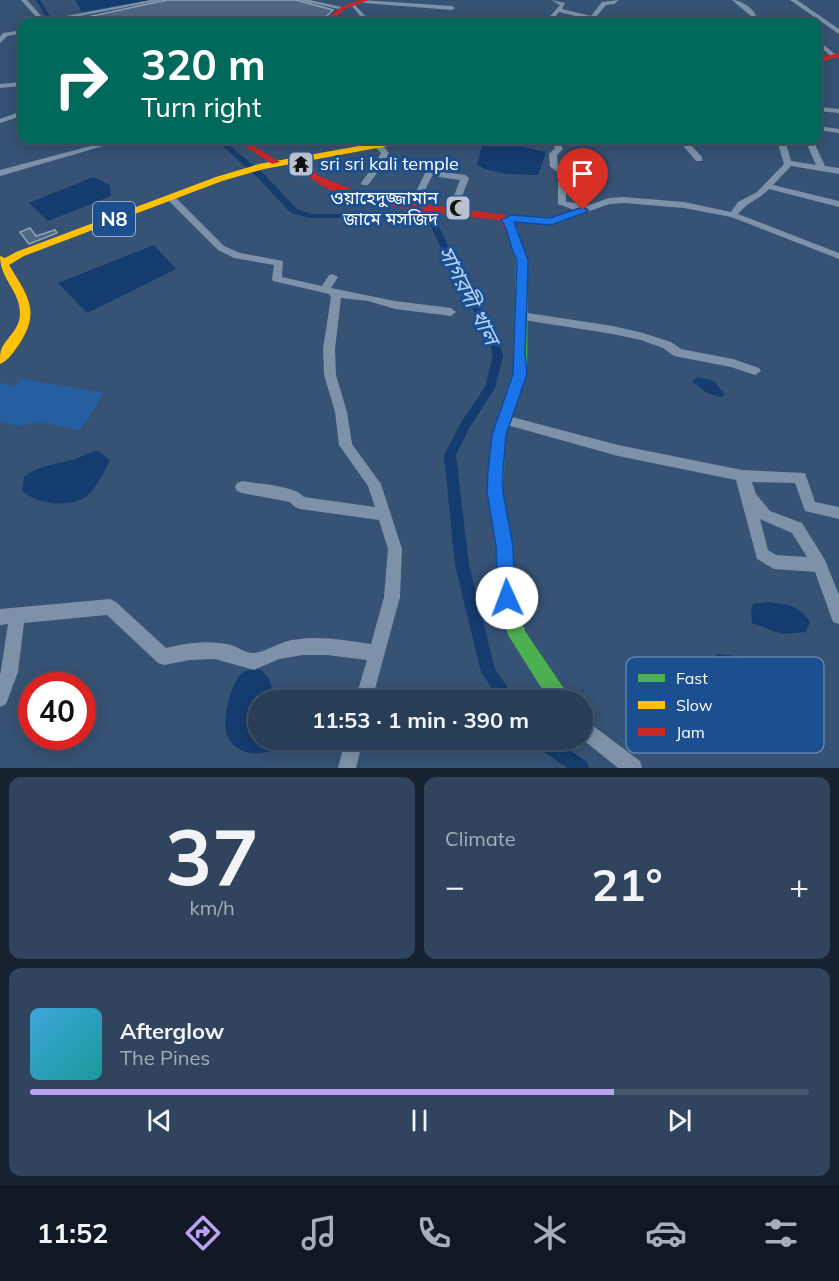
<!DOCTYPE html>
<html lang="en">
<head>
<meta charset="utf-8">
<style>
	:root { --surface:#283e57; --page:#30455d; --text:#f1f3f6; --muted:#a5aeba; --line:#44576d; --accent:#bca0f2 }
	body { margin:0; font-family:Mulish,"Noto Sans Bengali",sans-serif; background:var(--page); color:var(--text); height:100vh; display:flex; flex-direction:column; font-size:22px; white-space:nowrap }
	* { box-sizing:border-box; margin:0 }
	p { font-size:20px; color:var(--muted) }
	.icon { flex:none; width:33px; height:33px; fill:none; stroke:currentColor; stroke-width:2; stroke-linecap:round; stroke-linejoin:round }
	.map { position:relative; height:768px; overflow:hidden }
	.side { display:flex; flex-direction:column; gap:9px; padding:9px; background:#162230; flex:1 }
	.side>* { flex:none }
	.banner { position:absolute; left:18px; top:18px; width:804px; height:126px; border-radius:12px; box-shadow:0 3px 15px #0003,0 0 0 2px var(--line); background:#00695c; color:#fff; overflow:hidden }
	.speed { position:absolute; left:18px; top:672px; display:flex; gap:12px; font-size:30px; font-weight:700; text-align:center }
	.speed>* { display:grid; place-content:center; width:78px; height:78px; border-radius:50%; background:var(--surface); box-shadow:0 3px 15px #0003,0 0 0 2px var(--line); line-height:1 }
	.speed .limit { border:9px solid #d22; background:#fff; color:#111 }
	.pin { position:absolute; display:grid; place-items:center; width:51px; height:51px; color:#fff; margin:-62px -26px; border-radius:50% 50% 50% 0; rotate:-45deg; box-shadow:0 0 6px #0007 }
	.pin .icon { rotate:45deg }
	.me { position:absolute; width:66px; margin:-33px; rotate:358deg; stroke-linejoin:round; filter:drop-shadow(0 0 4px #0008) }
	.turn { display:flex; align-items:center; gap:21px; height:126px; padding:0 24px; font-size:27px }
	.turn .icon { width:78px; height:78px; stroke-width:2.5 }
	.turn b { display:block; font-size:42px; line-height:51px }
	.big { font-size:45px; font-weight:700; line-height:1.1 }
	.side .tile { flex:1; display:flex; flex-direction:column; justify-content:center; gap:9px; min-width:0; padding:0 21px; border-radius:12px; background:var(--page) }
	.side .dial { align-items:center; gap:0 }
	.dial b { font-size:78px; line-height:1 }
	.song { display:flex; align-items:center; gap:18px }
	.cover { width:72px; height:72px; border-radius:9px; background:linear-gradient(135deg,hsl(200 70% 55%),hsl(180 70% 35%)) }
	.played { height:6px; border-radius:3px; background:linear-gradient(90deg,var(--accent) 75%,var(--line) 75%) }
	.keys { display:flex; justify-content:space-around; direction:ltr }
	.heat { display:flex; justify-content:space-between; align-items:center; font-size:33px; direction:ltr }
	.side .tiles { flex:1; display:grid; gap:9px; grid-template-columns:1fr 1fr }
	.tile:last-child { grid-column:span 2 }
	.trip { position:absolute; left:248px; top:690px; width:345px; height:60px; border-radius:30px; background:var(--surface); box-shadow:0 3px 15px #0003,0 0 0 2px var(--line); font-weight:700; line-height:60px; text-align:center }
	.tabs { display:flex; height:96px; justify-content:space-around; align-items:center; background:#101923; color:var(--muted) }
	.tabs .icon { width:42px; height:42px }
	.tabs .on { color:var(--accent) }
	.tabs b { font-size:27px; color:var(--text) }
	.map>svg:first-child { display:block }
	.green { fill:#265fa1 }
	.water { fill:#153c6e }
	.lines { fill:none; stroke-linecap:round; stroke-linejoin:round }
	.canal { fill:#153c6e; fill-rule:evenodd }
	.building { fill:#506783; stroke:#92a2b6; stroke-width:1.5 }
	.street { fill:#7d92a8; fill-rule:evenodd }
	.fast { fill:#4caf50; fill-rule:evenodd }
	.slow { fill:#ffc107; fill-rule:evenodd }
	.jam { fill:#c62828; fill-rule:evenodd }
	.route { fill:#1a73e8; stroke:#114b97; stroke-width:1.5 }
	.labels { text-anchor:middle; stroke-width:6; stroke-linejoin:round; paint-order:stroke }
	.far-poi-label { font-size:18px; fill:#fff; stroke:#1b4f8f; text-anchor:start }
	.shield { fill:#1b4f8f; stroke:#bbcadd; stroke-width:1.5 }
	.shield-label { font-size:20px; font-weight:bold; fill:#fff }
	.water-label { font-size:22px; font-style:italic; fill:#b5d3f5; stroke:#1b4f8f }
	.key { fill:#1b4f8f; stroke:#5f84b1; stroke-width:1.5 }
	.key-label { font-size:16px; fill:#fff }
</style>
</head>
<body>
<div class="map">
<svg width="839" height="768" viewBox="0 0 839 768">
	<rect width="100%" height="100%" fill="#365274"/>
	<!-- green -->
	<path class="green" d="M21,379L104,393L80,430L37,422L20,426L0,422V383L16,386Z"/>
	<!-- water -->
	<path class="water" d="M75,0H150L82,12Z
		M483,142L506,143L546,152L538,175L507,174L485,169L477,165Z
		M572,169L590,171L592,178L600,182L601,188L592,189L585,192L569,189L565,175Z
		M93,177L110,185L111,196L48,221L29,203Z
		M154,245L176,269L87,313L58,283Z
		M698,377L714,381L725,395L721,397L707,393L692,381Z
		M98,451L110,460C106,469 93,494 84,498C65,508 38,504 22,491L24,477C39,465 57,464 75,459C83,456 90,452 98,451Z
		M767,602C787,604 799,605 810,622L806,632L782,634L752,623L751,612L753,604Z
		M718,654L750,658L758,665L777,686L781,697L782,719L756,724L732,715L714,695L707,680L709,662Z
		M260,669L269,679L276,700H258V740H279V746C261,759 231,755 226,731C223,717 231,682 242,673C247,669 254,670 260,669Z"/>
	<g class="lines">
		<!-- canal -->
		<path class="canal" d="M36,0H40L53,22H49Z
			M216,140H223L265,175L297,209L311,214H409L434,216L468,288L496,330L503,356L495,388L470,427L456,455L469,565L495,669L513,695L515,700H499L481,672L455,565L444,455L462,421L485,387L493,356L486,330L459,288L428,220L409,218H310L291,213L259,179Z
			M534,740H555L587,762L589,768H567L536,746Z"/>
	</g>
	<!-- building -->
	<path class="building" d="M167,0H296L333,10L321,22H68V21Z
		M30,228L36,236L55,230L57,233L29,244L20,232Z"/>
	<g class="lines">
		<!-- street -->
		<path class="street" d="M21,0H27L42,17V19H38Z
			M151,0H163L64,19L61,17Z
			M298,0H310L346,8L343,10Z
			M362,0L452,6L455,8L452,10L364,3Z
			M551,0L565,3L562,9L591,16L602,2L619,0L614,4L606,5L596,17L624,22L592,20L559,12L551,22H545L560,5Z
			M732,0C742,0 756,10 757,19L724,22L727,20L752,17Z
			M790,0H797L839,29V34Z
			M351,5H355L371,22H365Z
			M17,31L19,34L7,36L0,43V37L3,33Z
			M818,40L836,55V57H832L818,45Z
			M22,82V86L0,88V84Z
			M818,107L839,109V113L818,111Z
			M19,112H22V116L0,123V119Z
			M818,126L839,129V133L818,130Z
			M113,140H124L0,176V170Z
			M550,140H558L563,149L557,155L558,166L566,171V202L576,203L581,208L609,198L624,197L684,202L731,212L738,202L757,192L784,164L777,140H785L791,161L816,165L805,140H813L825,166L839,168V174L791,166L773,185L839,201V207L769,189C760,199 747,202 738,214L839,253V259L731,217L684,208L624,203L610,204L551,224L503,222V218L511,215L550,218L574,210L558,204V172L550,167L549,154L555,148Z
			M678,140H686L702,157V161H696Z
			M374,142H380L389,153L383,165L368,185H362L361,183L375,164L381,153L373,144Z
			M429,170L465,175L469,178L456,213H450L448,211L460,180L432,176L417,206H411L410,204L425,173Z
			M172,196L175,197L224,246L240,253L283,261L282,277L322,286L329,275L333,274L338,277L331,288L395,301L451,308L456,312L451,316L395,309L368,301L341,298L335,349L336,375L347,412L352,444L381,484L402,549L400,597L372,700H355L367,660L327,655H303L279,659L254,670L215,659L190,660L164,665L158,663L107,615L24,623L18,672L6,704L0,707V676L8,624L0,625V609L110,599L116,602L166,648C188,642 210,640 231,645C238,647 245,653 253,653C264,653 279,642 292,640C318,635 345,640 371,644L384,597L388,549L379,520L300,509L295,507L290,502L242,493L237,491L235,487L237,483L242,481C258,484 294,485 304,497L375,507L368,486L339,445L335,412L324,375L323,349L331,297L329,294L273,281L272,279L274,265L234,258L218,250L169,201V197Z
			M521,312L613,326L643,333L671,342L681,349L733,359L759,368L761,371L755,375L731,367L674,356L663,348L641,340L613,334L517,319L516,316Z
			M504,415L618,445L742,470L805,473L815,502L839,507V519L805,511L795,483L752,482L756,494L770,511L802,523L825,560L839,595V624L833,622L815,572L774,569L757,559L736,480L618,456L500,423L498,420L500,417ZM760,519L792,533L807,557L776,555L768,550Z
			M582,719L588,722L640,761L642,768H618L582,739Z
			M345,740H363L356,768H338Z"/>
		<!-- fast -->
		<path class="fast" d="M514,233L519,236L528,260L527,374L506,435L503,492L513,546L516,598L525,631L567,693L570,700H549L508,635L498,598L497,546L487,492L492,435L513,374L516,260L509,236Z"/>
		<!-- slow -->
		<path class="slow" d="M392,140H408L404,143L264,169L222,181L24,256L9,265C27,295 41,310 20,343C15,350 8,361 0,364C0,360 0,353 1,350C7,336 20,330 20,313C20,291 0,279 0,256L5,258L16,252L216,177L259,164Z"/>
		<!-- jam -->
		<path class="jam" d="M360,0H369L345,9L330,22H324L341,7Z
			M839,53V57L818,62V58Z
			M235,140H244L280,162L272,164Z
			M305,155L308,156L314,171L319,176L358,192L406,202L506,215L515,226L519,236L514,239L510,238L499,220C455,215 342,207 311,178C305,173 302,165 300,158Z"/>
	</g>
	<!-- route -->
	<path class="route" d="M583,207L588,210L587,212L551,225L514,222L528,260V270L525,353L527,374L506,435L503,471V492L513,546L515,598L513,604L507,607L500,604L498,598L496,546L487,492L488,471L492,435L513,374L517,260C509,248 510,231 501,220L511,215L550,218Z"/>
	<!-- icons -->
	<defs>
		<g id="temple-square" transform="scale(1.35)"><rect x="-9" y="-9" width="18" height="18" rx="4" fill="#b9c2ce" stroke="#1b4f8f"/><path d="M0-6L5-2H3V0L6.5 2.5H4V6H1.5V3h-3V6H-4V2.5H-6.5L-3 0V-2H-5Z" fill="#111"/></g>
		<g id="mosque-square" transform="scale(1.35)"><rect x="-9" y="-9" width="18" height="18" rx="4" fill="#b9c2ce" stroke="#1b4f8f"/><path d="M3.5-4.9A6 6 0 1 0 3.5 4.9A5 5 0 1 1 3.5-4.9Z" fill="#111"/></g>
	</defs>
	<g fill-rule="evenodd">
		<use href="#temple-square" x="301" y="164"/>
		<use href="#mosque-square" x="458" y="208"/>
	</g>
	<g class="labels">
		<!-- far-poi labels -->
		<g class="far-poi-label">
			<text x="320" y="170">sri sri kali temple</text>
			<text x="438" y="204" text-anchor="end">ওয়াহেদুজ্জামান<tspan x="438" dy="21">জামে মসজিদ</tspan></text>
		</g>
		<!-- shield labels -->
		<rect class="shield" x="93" y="202" width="42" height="34" rx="4.5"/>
		<g class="shield-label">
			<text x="114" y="226">N8</text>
		</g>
		<!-- water labels -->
		<g class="water-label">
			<text transform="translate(469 295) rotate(63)" y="8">সাগরদী খাল</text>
		</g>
	</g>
	<!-- legend -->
	<rect x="626" y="657" width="198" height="96" rx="9" class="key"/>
	<rect x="638" y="674" width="27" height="8" fill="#4caf50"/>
	<rect x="638" y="701" width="27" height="8" fill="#ffc107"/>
	<rect x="638" y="728" width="27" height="8" fill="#c62828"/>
	<g class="key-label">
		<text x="676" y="684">Fast</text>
		<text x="676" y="711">Slow</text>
		<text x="676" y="738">Jam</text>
	</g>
</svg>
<div class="speed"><div class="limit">40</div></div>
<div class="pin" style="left:583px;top:210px;background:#d93025"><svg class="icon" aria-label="arrive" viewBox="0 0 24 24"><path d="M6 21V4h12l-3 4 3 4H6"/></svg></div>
<svg class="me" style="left:507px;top:598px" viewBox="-20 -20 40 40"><circle r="19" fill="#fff"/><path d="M0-13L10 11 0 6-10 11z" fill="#1a73e8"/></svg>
<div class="trip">11:53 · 1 min · 390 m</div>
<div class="banner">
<div class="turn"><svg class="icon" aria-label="right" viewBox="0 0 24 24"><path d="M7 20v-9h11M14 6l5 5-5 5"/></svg><div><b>320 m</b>Turn right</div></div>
</div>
</div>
<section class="side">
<div class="tiles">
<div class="tile dial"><b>37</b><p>km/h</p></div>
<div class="tile"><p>Climate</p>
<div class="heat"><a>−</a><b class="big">21°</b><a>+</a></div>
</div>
<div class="tile">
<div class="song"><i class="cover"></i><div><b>Afterglow</b><p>The Pines</p></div></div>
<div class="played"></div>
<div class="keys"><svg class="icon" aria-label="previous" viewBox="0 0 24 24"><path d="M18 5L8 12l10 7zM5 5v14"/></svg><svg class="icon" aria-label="pause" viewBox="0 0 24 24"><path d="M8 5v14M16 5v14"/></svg><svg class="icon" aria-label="next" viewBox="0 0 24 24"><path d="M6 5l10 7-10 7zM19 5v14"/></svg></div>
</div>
</div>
</section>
<nav class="tabs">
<b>11:52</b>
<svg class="icon on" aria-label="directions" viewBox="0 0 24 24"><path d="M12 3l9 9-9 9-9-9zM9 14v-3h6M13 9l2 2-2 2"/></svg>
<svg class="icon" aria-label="music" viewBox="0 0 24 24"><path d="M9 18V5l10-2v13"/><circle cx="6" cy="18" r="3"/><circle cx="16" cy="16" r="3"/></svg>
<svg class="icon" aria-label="phone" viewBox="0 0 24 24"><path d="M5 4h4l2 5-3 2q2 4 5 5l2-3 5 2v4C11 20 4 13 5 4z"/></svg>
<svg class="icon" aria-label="climate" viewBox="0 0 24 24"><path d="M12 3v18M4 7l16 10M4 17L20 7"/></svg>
<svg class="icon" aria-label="car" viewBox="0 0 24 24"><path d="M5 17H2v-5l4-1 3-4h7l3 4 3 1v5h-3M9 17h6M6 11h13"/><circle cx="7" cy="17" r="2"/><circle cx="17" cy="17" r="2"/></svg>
<svg class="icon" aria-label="filters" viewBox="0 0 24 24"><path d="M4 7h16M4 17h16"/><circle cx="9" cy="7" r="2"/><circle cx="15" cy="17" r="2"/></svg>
</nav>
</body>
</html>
